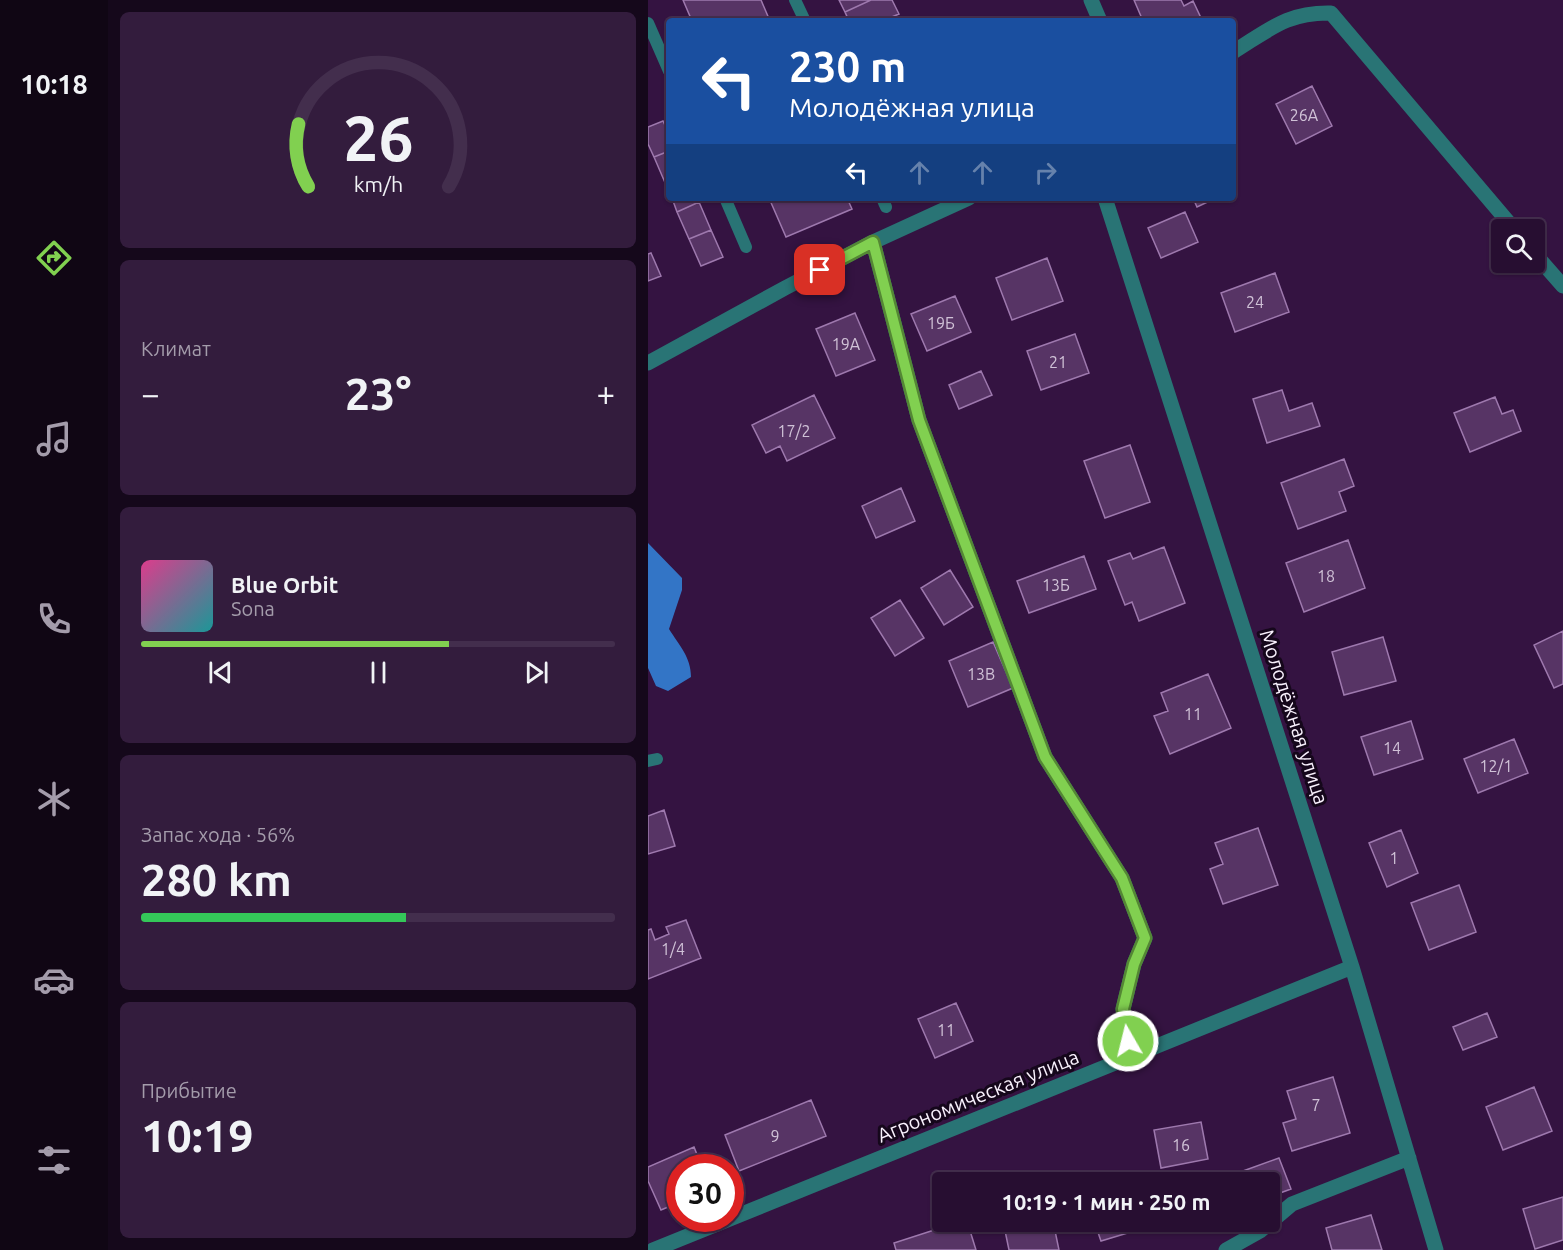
<!DOCTYPE html>
<html lang="ru">
<head>
<meta charset="utf-8">
<style>
	:root { --surface:#270e31; --page:#331c3d; --text:#f1f3f6; --muted:#a49cab; --line:#432e4d; --accent:#81d050 }
	body { margin:0; font-family:Ubuntu,sans-serif; background:var(--page); color:var(--text); height:100vh; display:flex; flex-direction:column; font-size:22px; white-space:nowrap }
	* { box-sizing:border-box; margin:0 }
	p { font-size:20px; color:var(--muted) }
	.icon { flex:none; width:33px; height:33px; fill:none; stroke:currentColor; stroke-width:2; stroke-linecap:round; stroke-linejoin:round }
	.map { position:relative; flex:1; overflow:hidden }
	.drawer { display:flex; flex-direction:column; gap:12px; padding:12px; background:#15081b; width:540px }
	.drawer>* { flex:none }
	.guide { position:absolute; left:18px; top:18px; width:570px; height:183px; border-radius:6px; box-shadow:0 2px 4px #0004,0 0 0 2px var(--line); background:#1a4fa0; color:#fff; overflow:hidden }
	.tools { position:absolute; left:843px; top:219px; display:grid; gap:12px }
	.tools a { display:grid; place-items:center; width:54px; height:54px; border-radius:6px; background:var(--surface); box-shadow:0 2px 4px #0004,0 0 0 2px var(--line); font-size:30px }
	.speed { position:absolute; left:18px; top:1154px; display:flex; gap:12px; font-size:30px; font-weight:700; text-align:center }
	.speed>* { display:grid; place-content:center; width:78px; height:78px; border-radius:50%; background:var(--surface); box-shadow:0 2px 4px #0004,0 0 0 2px var(--line); line-height:1 }
	.speed .limit { border:9px solid #d22; background:#fff; color:#111 }
	.pin { position:absolute; display:grid; place-items:center; width:51px; height:51px; color:#fff; margin:-26px; border-radius:12px; box-shadow:0 3px 9px #0006 }
	.me { position:absolute; width:66px; margin:-33px; rotate:352deg; stroke-linejoin:round; filter:drop-shadow(0 0 4px #0008) }
	.turn { display:flex; align-items:center; gap:21px; height:126px; padding:0 24px; font-size:27px }
	.turn .icon { width:78px; height:78px; stroke-width:2.5 }
	.turn b { display:block; font-size:42px; line-height:51px }
	.lanes { display:flex; align-items:center; height:57px; padding:0 24px; background:#0003; justify-content:center; gap:30px; direction:ltr }
	.lanes .off { opacity:.35 }
	.big { font-size:45px; font-weight:600; line-height:1.1 }
	.drawer .card { flex:1; display:flex; flex-direction:column; justify-content:center; gap:9px; min-width:0; padding:0 21px; border-radius:9px; background:var(--page) }
	.drawer .dial { align-items:center; gap:0 }
	.dial svg { height:156px; overflow:visible; fill:none; stroke:var(--line); stroke-width:7; stroke-linecap:round; text-anchor:middle }
	.dial text { fill:var(--text); stroke:none }
	.song { display:flex; align-items:center; gap:18px }
	.cover { width:72px; height:72px; border-radius:9px; background:linear-gradient(135deg,hsl(330 70% 55%),hsl(180 70% 35%)) }
	.played { height:6px; border-radius:3px; background:linear-gradient(90deg,var(--accent) 65%,var(--line) 65%) }
	.keys { display:flex; justify-content:space-around; direction:ltr }
	.heat { display:flex; justify-content:space-between; align-items:center; font-size:33px; direction:ltr }
	.charge { height:9px; border-radius:4px; background:linear-gradient(90deg,#34c759 56%,var(--line) 0) }
	.trip { position:absolute; left:284px; top:1172px; width:348px; height:60px; border-radius:6px; background:var(--surface); box-shadow:0 2px 4px #0004,0 0 0 2px var(--line); font-weight:600; line-height:60px; text-align:center }
	main { display:flex; flex:1; min-height:0 }
	.tabs { display:flex; flex-direction:column; width:108px; justify-content:space-around; align-items:center; background:#100614; color:var(--muted) }
	.tabs .icon { width:42px; height:42px }
	.tabs .active { color:var(--accent) }
	.tabs b { font-size:27px; color:var(--text) }
	.map>svg:first-child { display:block }
	.water { fill:#3375c6 }
	.building { fill:#573465; stroke:#9e79ae; stroke-width:1.5 }
	.lines { fill:none; stroke-linecap:round; stroke-linejoin:round }
	.lane { stroke:#297475; stroke-width:12 }
	.street { stroke:#297475; stroke-width:15 }
	.route-casing { stroke:#548734; stroke-width:15 }
	.route { stroke:#81d050; stroke-width:10 }
	.labels { text-anchor:middle; stroke-width:6; stroke-linejoin:round; paint-order:stroke }
	.number-label { font-size:16px; fill:#d0c2d7 }
	.street-label { font-size:20px; fill:#f9f1fd; stroke:#15071b }
</style>
</head>
<body>
<main>
<nav class="tabs">
<b>10:18</b>
<svg class="icon active" aria-label="directions" viewBox="0 0 24 24"><path d="M12 3l9 9-9 9-9-9zM9 14v-3h6M13 9l2 2-2 2"/></svg>
<svg class="icon" aria-label="music" viewBox="0 0 24 24"><path d="M9 18V5l10-2v13"/><circle cx="6" cy="18" r="3"/><circle cx="16" cy="16" r="3"/></svg>
<svg class="icon" aria-label="phone" viewBox="0 0 24 24"><path d="M5 4h4l2 5-3 2q2 4 5 5l2-3 5 2v4C11 20 4 13 5 4z"/></svg>
<svg class="icon" aria-label="climate" viewBox="0 0 24 24"><path d="M12 3v18M4 7l16 10M4 17L20 7"/></svg>
<svg class="icon" aria-label="car" viewBox="0 0 24 24"><path d="M5 17H2v-5l4-1 3-4h7l3 4 3 1v5h-3M9 17h6M6 11h13"/><circle cx="7" cy="17" r="2"/><circle cx="17" cy="17" r="2"/></svg>
<svg class="icon" aria-label="filters" viewBox="0 0 24 24"><path d="M4 7h16M4 17h16"/><circle cx="9" cy="7" r="2"/><circle cx="15" cy="17" r="2"/></svg>
</nav>
<section class="drawer">
<div class="card dial"><svg viewBox="0 0 100 80">
<path d="M14 69A42 42 0 1 1 86 69"/>
<path d="M14 69A42 42 0 0 1 9 37" stroke="#81d050"/>
<text x="50" y="56" font-size="32" font-weight="700">26</text>
<text x="50" y="72" font-size="11">km/h</text>
</svg></div>
<div class="card"><p>Климат</p>
<div class="heat"><a>−</a><b class="big">23°</b><a>+</a></div>
</div>
<div class="card">
<div class="song"><i class="cover"></i><div><b>Blue Orbit</b><p>Sona</p></div></div>
<div class="played"></div>
<div class="keys"><svg class="icon" aria-label="previous" viewBox="0 0 24 24"><path d="M18 5L8 12l10 7zM5 5v14"/></svg><svg class="icon" aria-label="pause" viewBox="0 0 24 24"><path d="M8 5v14M16 5v14"/></svg><svg class="icon" aria-label="next" viewBox="0 0 24 24"><path d="M6 5l10 7-10 7zM19 5v14"/></svg></div>
</div>
<div class="card"><p>Запас хода · 56%</p><b class="big">280 km</b><div class="charge"></div></div>
<div class="card"><p>Прибытие</p><b class="big">10:19</b></div>
</section>
<div class="map">
<svg width="915" height="1250" viewBox="0 0 915 1250">
	<rect width="100%" height="100%" fill="#341341"/>
	<!-- water -->
	<path class="water" d="M0,543L34,578V590L21,629C31,645 43,657 43,677L20,691L8,686L0,668Z"/>
	<!-- building -->
	<path class="building" d="M35,0H113L122,21H44Z
		M191,0H223L197,12Z
		M223,0H244L251,14L234,21H201L197,12Z
		M486,0H533L536,6L545,1L554,20L495,21Z
		M664,86L684,126L648,144L628,104Z
		M15,121L21,134V151L6,157L0,144V127Z
		M21,151V183L18,185L6,157Z
		M24,198H49L51,202L29,212Z
		M121,198H199L204,209L138,237Z
		M545,198H568L549,207Z
		M51,202L63,230L41,239L29,212Z
		M537,212L550,242L513,258L500,228Z
		M63,230L75,257L53,266L41,239Z
		M3,253L13,276L0,281V254Z
		M399,258L415,301L364,320L348,278Z
		M627,273L641,312L587,332L573,293Z
		M307,296L323,332L279,351L263,314Z
		M207,313L227,360L188,376L168,329Z
		M427,334L441,373L393,390L379,351Z
		M333,371L344,395L311,409L301,385Z
		M634,390L641,411L664,403L672,426L619,443L605,399Z
		M166,395L187,438L139,461L132,446L118,453L104,425Z
		M847,397L854,414L865,410L873,431L822,452L806,413Z
		M482,445L502,502L457,518L436,461Z
		M696,459L706,486L691,492L698,511L650,529L633,483Z
		M253,488L267,521L228,538L214,506Z
		M700,540L717,588L656,612L638,563Z
		M516,547L537,603L491,621L484,602L477,605L460,561L482,553L485,559Z
		M436,556L448,589L381,613L369,581Z
		M302,570L325,607L296,625L273,588Z
		M252,600L276,638L247,656L223,618Z
		M915,631V684L906,688L886,645Z
		M735,637L748,681L696,695L684,652Z
		M345,642L365,688L320,707L301,661Z
		M560,674L583,728L522,754L506,716L520,711L513,693Z
		M763,721L775,759L726,775L713,737Z
		M866,739L880,773L830,793L816,759Z
		M16,810L27,846L0,854V816Z
		M610,828L630,885L575,904L562,869L575,864L567,843Z
		M753,830L770,873L739,887L721,843Z
		M811,885L828,932L781,950L763,903Z
		M38,920L53,958L0,979V930L3,929L7,940L21,934L18,927Z
		M308,1003L325,1041L287,1058L270,1019Z
		M839,1013L849,1037L815,1050L805,1027Z
		M685,1077L702,1133L644,1151L635,1123L648,1119L639,1091Z
		M886,1087L904,1131L855,1150L838,1107Z
		M163,1100L178,1136L91,1171L77,1135Z
		M553,1122L560,1159L513,1168L506,1130Z
		M46,1147L54,1167H32V1202L13,1210L0,1181V1167Z
		M631,1158L643,1189L621,1197V1182H599L595,1171Z
		M915,1197V1240L887,1249L875,1209Z
		M723,1215L734,1250H684L678,1228Z
		M314,1221H319L328,1250H248L246,1243Z
		M355,1221H380L382,1231L406,1226L411,1250H361Z
		M446,1221H480L483,1232L453,1241Z"/>
	<g class="lines">
		<!-- lane -->
		<path class="lane" d="M147,0L157,21
			M0,23L21,71
			M77,198L98,247
			M234,198L238,207
			M0,761L9,759"/>
		<!-- street -->
		<path class="street" d="M443,0L452,21
			M585,52C621,30 639,12 683,13L867,230
			M457,198L704,967L788,1250
			M225,242L271,420L397,757L474,878L497,938L486,964L475,1009L482,1057
			M886,253L915,286
			M0,363L137,288L225,242L321,198
			M5,1250L704,967
			M578,1250L612,1231L644,1204L761,1158"/>
	</g>
	<g class="lines">
		<!-- route casing -->
		<g class="route-casing">
			<path id="route" d="M172,270L225,242L271,420L397,757L474,878L497,938L486,964L475,1009L480,1041"/>
		</g>
		<!-- route -->
		<use href="#route" class="route"/>
	</g>
	<g class="labels">
		<!-- number labels -->
		<g class="number-label">
			<text x="656" y="121">26А</text>
			<text x="607" y="308">24</text>
			<text x="293" y="329">19Б</text>
			<text x="198" y="350">19А</text>
			<text x="410" y="368">21</text>
			<text x="146" y="437">17/2</text>
			<text x="678" y="582">18</text>
			<text x="408" y="591">13Б</text>
			<text x="333" y="680">13В</text>
			<text x="545" y="720">11</text>
			<text x="744" y="754">14</text>
			<text x="848" y="772">12/1</text>
			<text x="746" y="864">1</text>
			<text x="25" y="955">1/4</text>
			<text x="298" y="1036">11</text>
			<text x="668" y="1111">7</text>
			<text x="127" y="1142">9</text>
			<text x="533" y="1151">16</text>
		</g>
		<!-- street labels -->
		<g class="street-label">
			<text transform="translate(646 717) rotate(72)" y="7">Молодёжная улица</text>
			<text transform="translate(330 1096) rotate(-22)" y="7">Агрономическая улица</text>
		</g>
	</g>
</svg>
<div class="tools">
<a><svg class="icon" aria-label="search" viewBox="0 0 24 24"><circle cx="10" cy="10" r="6"/><path d="M15 15l6 6"/></svg></a>
</div>
<div class="speed"><div class="limit">30</div></div>
<div class="pin" style="left:172px;top:270px;background:#d93025"><svg class="icon" aria-label="arrive" viewBox="0 0 24 24"><path d="M6 21V4h12l-3 4 3 4H6"/></svg></div>
<svg class="me" style="left:480px;top:1041px" viewBox="-20 -20 40 40"><circle r="17" fill="#81d050" stroke="#fff" stroke-width="3"/><path d="M0-11L8 9 0 5-8 9z" fill="#fff"/></svg>
<div class="trip">10:19 · 1 мин · 250 m</div>
<div class="guide">
<div class="turn"><svg class="icon" aria-label="left" viewBox="0 0 24 24"><path d="M17 20v-9H6M10 6l-5 5 5 5"/></svg><div><b>230 m</b>Молодёжная улица</div></div>
<div class="lanes"><svg class="icon" aria-label="left" viewBox="0 0 24 24"><path d="M17 20v-9H6M10 6l-5 5 5 5"/></svg><svg class="icon off" aria-label="ahead" viewBox="0 0 24 24"><path d="M12 20V5M6 11l6-6 6 6"/></svg><svg class="icon off" aria-label="ahead" viewBox="0 0 24 24"><path d="M12 20V5M6 11l6-6 6 6"/></svg><svg class="icon off" aria-label="right" viewBox="0 0 24 24"><path d="M7 20v-9h11M14 6l5 5-5 5"/></svg></div>
</div>
</div>
</main>
</body>
</html>
